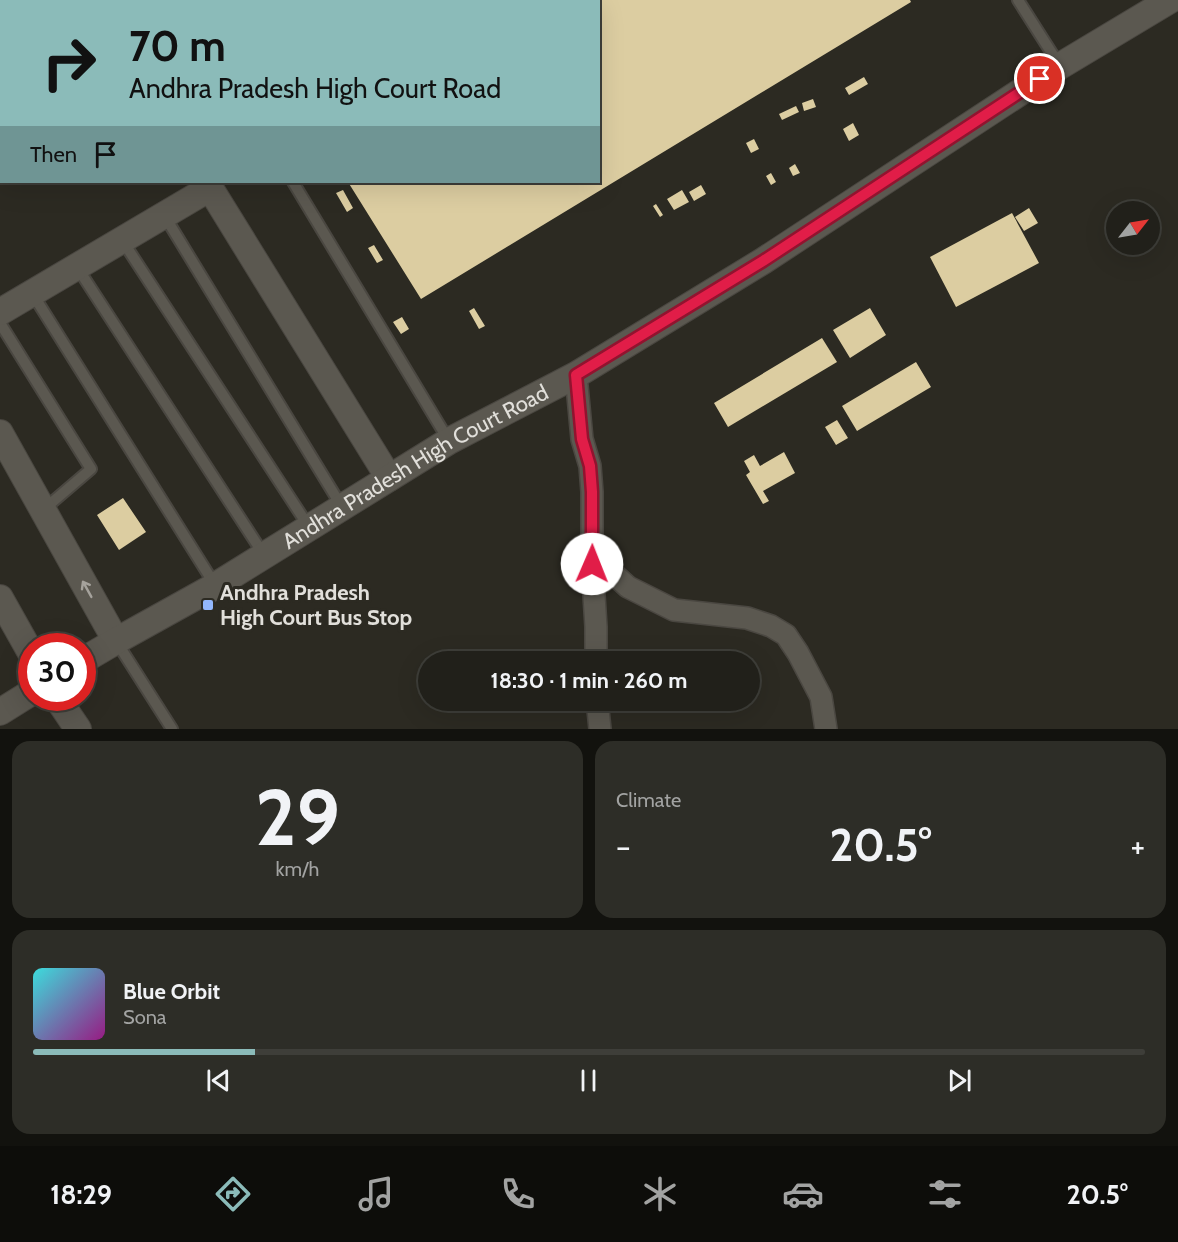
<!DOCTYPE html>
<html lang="en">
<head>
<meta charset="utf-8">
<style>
	:root { --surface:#21201a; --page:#2d2d27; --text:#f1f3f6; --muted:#a2a3a2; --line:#3e3e39; --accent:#8bbbb9 }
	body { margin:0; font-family:Cabin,sans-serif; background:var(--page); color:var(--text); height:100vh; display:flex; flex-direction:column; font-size:22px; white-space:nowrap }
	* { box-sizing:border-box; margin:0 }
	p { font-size:20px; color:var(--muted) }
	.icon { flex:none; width:33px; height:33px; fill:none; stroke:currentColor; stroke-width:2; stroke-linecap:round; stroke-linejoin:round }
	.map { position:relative; height:729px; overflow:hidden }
	.side { display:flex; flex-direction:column; gap:12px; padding:12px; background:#12120e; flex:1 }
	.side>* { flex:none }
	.banner { position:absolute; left:0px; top:0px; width:600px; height:183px; box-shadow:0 6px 24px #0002,0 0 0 2px var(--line); background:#8bbbb9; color:#111; overflow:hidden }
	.needle { width:39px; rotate:59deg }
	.controls { position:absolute; left:1106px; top:201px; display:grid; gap:12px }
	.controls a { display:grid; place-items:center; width:54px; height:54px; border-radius:50%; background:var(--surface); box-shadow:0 6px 24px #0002,0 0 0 2px var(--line); font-size:30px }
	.speed { position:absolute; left:18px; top:633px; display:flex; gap:12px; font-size:30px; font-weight:700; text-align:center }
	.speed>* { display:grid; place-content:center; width:78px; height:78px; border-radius:50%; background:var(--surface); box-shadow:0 6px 24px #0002,0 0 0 2px var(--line); line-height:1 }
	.speed .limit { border:9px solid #d22; background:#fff; color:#111 }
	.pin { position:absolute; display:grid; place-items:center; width:51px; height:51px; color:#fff; margin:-26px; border:3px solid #fff; border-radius:50%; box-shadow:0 2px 6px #0007 }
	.me { position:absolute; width:66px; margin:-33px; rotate:1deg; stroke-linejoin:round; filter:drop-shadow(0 0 4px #0008) }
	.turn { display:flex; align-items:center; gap:21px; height:126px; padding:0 30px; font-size:27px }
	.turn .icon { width:78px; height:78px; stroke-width:2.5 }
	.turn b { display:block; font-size:42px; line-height:51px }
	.then { display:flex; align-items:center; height:57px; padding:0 30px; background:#0003; gap:12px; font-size:22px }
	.big { font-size:45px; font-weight:700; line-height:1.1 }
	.side .widget { flex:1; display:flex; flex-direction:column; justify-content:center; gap:9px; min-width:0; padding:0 21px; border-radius:18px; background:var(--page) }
	.side .dial { align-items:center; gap:0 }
	.dial b { font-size:78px; line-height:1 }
	.song { display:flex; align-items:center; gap:18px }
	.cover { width:72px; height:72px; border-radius:9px; background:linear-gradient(135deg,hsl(180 70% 55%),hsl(310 70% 35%)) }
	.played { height:6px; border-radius:3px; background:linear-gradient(90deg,var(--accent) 20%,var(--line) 20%) }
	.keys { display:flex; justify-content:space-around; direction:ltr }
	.heat { display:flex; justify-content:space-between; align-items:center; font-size:33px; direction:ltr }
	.side .tiles { flex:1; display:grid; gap:12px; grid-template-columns:1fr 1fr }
	.widget:last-child { grid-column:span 2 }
	.trip { position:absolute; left:418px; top:651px; width:342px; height:60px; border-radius:30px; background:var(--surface); box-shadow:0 6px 24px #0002,0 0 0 2px var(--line); font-weight:700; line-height:60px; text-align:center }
	.tabs { display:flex; height:96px; justify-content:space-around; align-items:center; background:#0d0d0a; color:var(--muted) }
	.tabs .icon { width:42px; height:42px }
	.tabs .selected { color:var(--accent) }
	.tabs b { font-size:27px; color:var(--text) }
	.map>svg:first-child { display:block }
	.building { fill:#dccda1 }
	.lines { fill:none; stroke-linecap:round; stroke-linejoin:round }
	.service-casing { stroke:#4a4741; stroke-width:14 }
	.minor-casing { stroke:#4a4741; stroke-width:24 }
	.tertiary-casing { stroke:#4a4741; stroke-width:28 }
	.service { stroke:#5b5850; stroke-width:10 }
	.minor { stroke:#5b5850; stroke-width:21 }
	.tertiary { stroke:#5b5850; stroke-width:26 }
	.oneway { stroke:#a5a29c }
	.route-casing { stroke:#92132f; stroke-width:15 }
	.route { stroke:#e11d48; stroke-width:10 }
	.poi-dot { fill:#92b7fd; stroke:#2c2a22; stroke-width:2 }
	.labels { text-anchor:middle; stroke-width:6; stroke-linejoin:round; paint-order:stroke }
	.street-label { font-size:22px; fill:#e1dfda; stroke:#2c2a22 }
	.poi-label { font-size:22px; font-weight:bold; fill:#e1dfda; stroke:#2c2a22; text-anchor:start }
</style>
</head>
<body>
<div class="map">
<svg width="1178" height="729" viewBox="0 0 1178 729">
	<rect width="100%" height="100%" fill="#2c2a22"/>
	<!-- building -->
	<path class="building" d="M598,0H910L911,2L421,299L348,182H598Z
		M864,77L868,84L849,95L845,88Z
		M813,99L816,107L804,111L802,103Z
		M796,106L799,112L782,120L779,114Z
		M853,123L859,135L849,141L843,129Z
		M754,139L759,149L751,153L746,143Z
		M795,164L800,173L793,176L789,168Z
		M771,173L776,182L771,185L766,176Z
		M701,185L706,194L694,201L689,192Z
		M343,190L353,208L347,212L336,193Z
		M682,190L689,202L674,210L667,199Z
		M656,204L663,215L660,217L653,206Z
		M1029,208L1038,223L1024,231L1015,217Z
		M1012,213L1039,263L956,307L930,257Z
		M374,245L383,260L377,263L368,248Z
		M474,308L485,326L479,329L469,311Z
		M870,308L886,335L850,358L833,330Z
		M402,317L409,329L401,334L393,322Z
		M822,338L837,362L728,427L714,403Z
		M916,362L931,387L857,431L842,406Z
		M837,420L848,438L836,445L825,427Z
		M784,452L795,473L763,491L769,501L763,504L746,475L750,472L744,461L754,455L760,466Z
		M123,498L146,532L119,550L97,515Z"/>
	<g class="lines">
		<!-- service casing -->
		<g class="service-casing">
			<path id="service" d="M184,0L185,2
				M1018,0L1060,66
				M293,182L449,441
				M164,215L342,507
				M122,240L309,527
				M77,267L264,555
				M32,293L215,585
				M0,323L91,469L43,510
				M116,641L172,729"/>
		</g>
		<!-- minor casing -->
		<g class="minor-casing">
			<path id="minor" d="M576,375L582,439L590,466L592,492V564L596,627V662
				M592,548L608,569L628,587L674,610L747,618L771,626L786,635L798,653L821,697L826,729
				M597,700L600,729"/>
		</g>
		<!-- tertiary casing -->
		<g class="tertiary-casing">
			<g id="tertiary">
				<path d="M71,2L73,0"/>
				<path d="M0,46L2,45"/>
				<path d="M0,312L210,188L389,478"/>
				<path d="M0,433L116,641"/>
				<path d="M0,598L32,655"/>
				<path id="s1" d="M82,661L116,641L215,586L449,441L576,375L763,261L1060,66L1170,0"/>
				<path d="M57,698L78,729"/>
				<path d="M0,712L32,692"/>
			</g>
		</g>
		<!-- service -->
		<use href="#service" class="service"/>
		<!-- minor -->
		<use href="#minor" class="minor"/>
		<!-- tertiary -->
		<use href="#tertiary" class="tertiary"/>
	</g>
	<!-- one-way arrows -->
	<defs><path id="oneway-shaft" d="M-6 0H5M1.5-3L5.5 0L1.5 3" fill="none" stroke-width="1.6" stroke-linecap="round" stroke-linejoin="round" transform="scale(1.5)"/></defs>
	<use class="oneway" href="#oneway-shaft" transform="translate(87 589) rotate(-119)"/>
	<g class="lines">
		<!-- route casing -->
		<g class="route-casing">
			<path id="route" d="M592,564V492L590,466L582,439L576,375L763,261L1040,79"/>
		</g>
		<!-- route -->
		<use href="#route" class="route"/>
	</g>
	<!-- markers -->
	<rect class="poi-dot" x="202" y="599" width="12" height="12" rx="3"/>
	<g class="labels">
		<!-- street labels -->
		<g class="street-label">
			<text dy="8" stroke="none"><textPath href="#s1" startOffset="386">Andhra Pradesh High Court Road</textPath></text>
		</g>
		<!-- poi labels -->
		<g class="poi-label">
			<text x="220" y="600">Andhra Pradesh<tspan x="220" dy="25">High Court Bus Stop</tspan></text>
		</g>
	</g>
</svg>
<div class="controls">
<a><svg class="needle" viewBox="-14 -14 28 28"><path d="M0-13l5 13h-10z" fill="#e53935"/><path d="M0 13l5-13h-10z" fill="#a2a3a2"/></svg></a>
</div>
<div class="speed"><div class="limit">30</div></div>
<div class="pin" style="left:1040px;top:79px;background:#d93025"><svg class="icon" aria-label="arrive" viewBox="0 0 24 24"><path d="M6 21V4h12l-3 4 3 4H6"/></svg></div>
<svg class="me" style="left:592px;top:564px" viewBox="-20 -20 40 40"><circle r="19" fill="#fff"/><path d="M0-13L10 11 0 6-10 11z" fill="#e11d48"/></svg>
<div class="trip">18:30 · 1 min · 260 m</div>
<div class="banner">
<div class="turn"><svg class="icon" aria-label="right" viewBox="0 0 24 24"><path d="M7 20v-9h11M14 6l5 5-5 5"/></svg><div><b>70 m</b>Andhra Pradesh High Court Road</div></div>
<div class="then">Then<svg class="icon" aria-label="arrive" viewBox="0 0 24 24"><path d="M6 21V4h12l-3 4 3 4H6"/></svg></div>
</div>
</div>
<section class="side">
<div class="tiles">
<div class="widget dial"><b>29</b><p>km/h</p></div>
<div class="widget"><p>Climate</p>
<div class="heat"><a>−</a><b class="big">20.5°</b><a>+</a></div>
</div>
<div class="widget">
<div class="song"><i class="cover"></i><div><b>Blue Orbit</b><p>Sona</p></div></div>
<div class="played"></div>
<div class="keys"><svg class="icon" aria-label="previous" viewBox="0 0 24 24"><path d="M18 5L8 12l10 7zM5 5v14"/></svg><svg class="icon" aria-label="pause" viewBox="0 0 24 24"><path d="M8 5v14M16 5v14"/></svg><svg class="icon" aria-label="next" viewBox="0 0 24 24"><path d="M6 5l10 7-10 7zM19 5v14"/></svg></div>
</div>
</div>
</section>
<nav class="tabs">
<b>18:29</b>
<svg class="icon selected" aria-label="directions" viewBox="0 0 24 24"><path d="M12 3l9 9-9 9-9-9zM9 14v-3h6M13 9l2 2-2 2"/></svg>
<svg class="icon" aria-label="music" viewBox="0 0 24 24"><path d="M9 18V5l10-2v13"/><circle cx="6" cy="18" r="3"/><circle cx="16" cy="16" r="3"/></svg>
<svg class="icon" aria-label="phone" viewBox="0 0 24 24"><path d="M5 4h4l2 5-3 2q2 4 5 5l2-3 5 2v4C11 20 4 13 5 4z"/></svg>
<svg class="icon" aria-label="climate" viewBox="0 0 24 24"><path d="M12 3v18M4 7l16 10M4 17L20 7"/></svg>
<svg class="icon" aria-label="car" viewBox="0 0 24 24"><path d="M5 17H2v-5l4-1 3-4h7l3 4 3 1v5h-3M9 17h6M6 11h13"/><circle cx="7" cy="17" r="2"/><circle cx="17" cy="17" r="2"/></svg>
<svg class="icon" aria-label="filters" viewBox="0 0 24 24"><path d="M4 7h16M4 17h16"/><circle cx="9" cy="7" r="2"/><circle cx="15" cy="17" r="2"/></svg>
<b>20.5°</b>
</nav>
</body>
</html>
